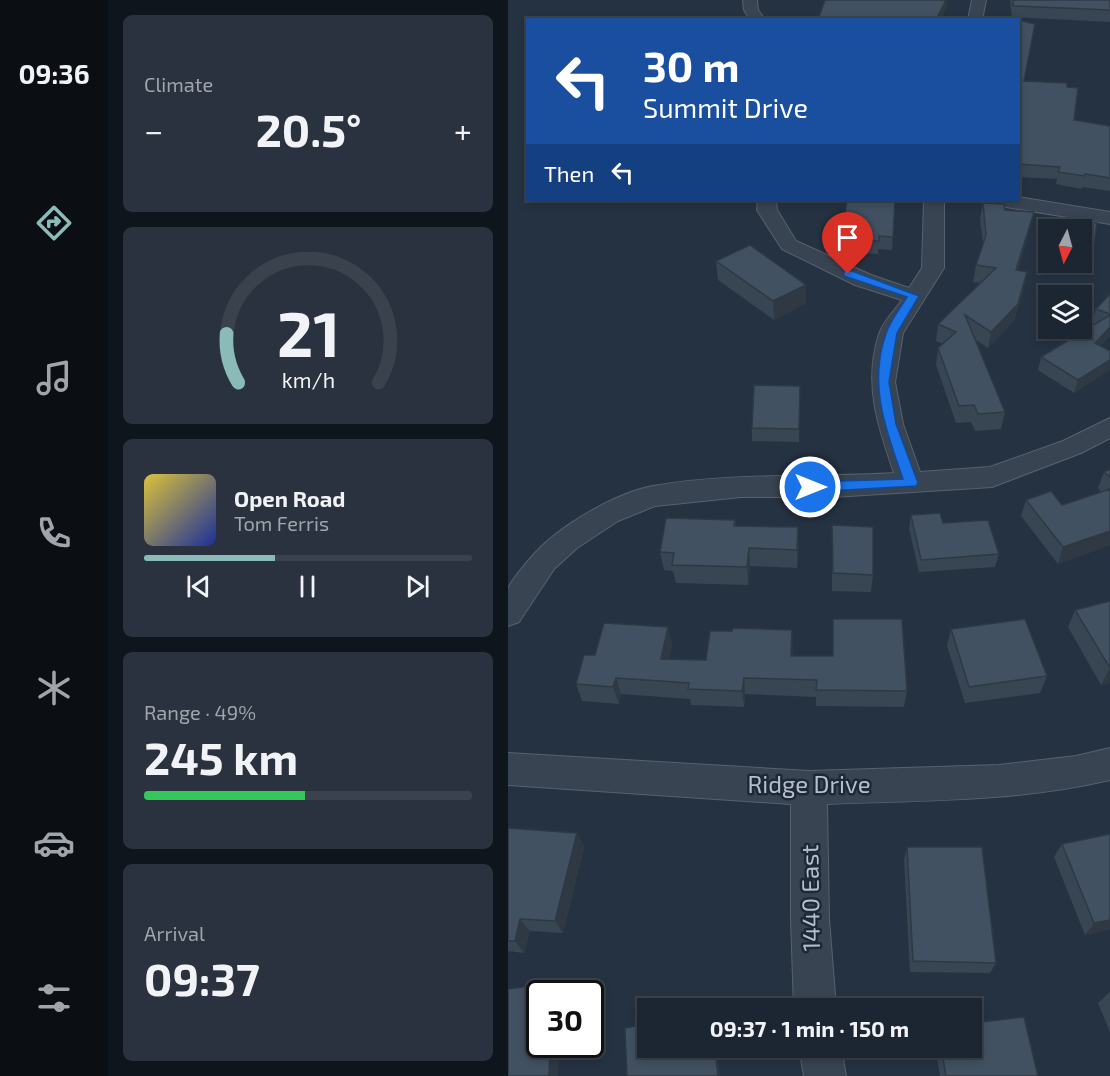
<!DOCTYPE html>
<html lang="en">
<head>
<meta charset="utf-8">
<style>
	:root { --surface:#1c2632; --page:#29323e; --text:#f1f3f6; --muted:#a0a5ac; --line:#3a434d; --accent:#8bbbb9 }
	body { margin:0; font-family:"Exo 2",sans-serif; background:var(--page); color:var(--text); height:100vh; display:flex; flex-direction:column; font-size:22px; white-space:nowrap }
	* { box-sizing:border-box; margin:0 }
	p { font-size:20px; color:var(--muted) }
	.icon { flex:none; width:33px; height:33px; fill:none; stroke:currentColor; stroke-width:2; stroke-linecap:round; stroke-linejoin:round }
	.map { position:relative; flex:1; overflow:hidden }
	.sheet { display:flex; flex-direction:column; gap:15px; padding:15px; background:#0f151c; width:400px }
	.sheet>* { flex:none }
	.hud { position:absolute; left:18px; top:18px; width:494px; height:183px; border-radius:0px; box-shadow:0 3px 9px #0003,0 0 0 2px var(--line); background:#1a4fa0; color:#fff; overflow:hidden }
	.needle { width:39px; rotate:186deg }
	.fabs { position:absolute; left:530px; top:219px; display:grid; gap:12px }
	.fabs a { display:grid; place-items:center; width:54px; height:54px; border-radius:0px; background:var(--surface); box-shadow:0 3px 9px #0003,0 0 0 2px var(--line); font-size:30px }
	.speed { position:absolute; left:18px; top:980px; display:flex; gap:12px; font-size:30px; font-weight:700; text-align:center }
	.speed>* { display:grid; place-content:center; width:78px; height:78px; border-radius:50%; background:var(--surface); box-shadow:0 3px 9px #0003,0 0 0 2px var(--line); line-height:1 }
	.speed .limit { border:3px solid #111; border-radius:9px; background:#fff; color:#111 }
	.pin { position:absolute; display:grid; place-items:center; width:51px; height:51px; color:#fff; margin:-62px -26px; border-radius:50% 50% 50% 0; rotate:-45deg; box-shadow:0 0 6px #0007 }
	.pin .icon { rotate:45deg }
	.me { position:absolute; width:66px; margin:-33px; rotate:90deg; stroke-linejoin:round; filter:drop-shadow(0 0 4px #0008) }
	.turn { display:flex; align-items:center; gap:21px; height:126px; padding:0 18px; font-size:27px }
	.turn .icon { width:78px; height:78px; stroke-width:2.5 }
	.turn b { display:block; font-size:42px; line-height:51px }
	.then { display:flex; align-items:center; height:57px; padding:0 18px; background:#0003; gap:12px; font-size:22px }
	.big { font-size:45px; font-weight:700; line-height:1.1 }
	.sheet .widget { flex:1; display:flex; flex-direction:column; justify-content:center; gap:9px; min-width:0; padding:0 21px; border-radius:9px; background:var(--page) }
	.sheet .dial { align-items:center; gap:0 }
	.dial svg { height:156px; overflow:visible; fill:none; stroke:var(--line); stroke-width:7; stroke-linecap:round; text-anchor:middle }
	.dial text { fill:var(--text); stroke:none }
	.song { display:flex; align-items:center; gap:18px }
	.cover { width:72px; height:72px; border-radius:9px; background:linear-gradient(135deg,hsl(50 70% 55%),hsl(230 70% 35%)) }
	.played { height:6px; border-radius:3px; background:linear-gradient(90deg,var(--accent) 40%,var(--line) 40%) }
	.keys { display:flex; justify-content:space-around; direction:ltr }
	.heat { display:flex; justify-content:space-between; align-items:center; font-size:33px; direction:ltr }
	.charge { height:9px; border-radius:4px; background:linear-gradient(90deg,#34c759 49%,var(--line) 0) }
	.trip { position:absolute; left:129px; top:998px; width:345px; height:60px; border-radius:0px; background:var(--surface); box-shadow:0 3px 9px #0003,0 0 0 2px var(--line); font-weight:700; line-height:60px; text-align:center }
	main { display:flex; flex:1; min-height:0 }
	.menu { display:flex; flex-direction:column; width:108px; justify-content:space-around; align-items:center; background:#0b0f14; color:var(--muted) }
	.menu .icon { width:42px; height:42px }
	.menu .current { color:var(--accent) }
	.menu b { font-size:27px; color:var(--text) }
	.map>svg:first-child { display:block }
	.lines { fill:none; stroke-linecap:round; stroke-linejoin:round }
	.minor-casing { stroke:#57626f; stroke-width:2 }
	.minor { fill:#394452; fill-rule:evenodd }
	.wall { fill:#384653 }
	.shaded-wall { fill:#2e3944 }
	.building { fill:#415161; stroke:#2e3944; stroke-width:1.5 }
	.route { fill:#1a73e8; stroke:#114b97; stroke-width:1.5 }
	.labels { text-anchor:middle; stroke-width:5; stroke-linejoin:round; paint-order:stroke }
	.near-street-label { font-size:24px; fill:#b6bfcc; stroke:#1e2937 }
</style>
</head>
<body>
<main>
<nav class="menu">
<b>09:36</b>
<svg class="icon current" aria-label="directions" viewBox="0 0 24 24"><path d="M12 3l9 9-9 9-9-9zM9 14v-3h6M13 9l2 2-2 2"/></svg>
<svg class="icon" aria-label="music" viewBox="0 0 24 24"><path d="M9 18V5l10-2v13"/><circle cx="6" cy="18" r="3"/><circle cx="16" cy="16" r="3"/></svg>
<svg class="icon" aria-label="phone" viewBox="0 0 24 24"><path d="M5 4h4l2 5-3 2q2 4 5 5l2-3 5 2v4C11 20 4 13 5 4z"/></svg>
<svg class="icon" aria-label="climate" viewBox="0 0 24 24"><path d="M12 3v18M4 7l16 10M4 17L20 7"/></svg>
<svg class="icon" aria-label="car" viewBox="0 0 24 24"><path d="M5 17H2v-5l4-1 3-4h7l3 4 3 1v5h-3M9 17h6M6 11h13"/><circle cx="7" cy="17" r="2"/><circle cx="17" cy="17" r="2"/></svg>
<svg class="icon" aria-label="filters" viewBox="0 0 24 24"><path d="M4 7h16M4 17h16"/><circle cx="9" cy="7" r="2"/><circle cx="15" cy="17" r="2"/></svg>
</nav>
<section class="sheet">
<div class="widget"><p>Climate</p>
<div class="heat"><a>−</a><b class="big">20.5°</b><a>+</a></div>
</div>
<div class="widget dial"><svg viewBox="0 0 100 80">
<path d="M14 69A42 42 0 1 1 86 69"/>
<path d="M14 69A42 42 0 0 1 8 44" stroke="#8bbbb9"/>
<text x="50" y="56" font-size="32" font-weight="700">21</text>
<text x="50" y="72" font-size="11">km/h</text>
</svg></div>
<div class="widget">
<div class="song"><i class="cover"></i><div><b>Open Road</b><p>Tom Ferris</p></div></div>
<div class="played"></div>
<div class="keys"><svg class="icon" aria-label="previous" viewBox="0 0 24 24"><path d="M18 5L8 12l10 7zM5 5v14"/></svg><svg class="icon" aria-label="pause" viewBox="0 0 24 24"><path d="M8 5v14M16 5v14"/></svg><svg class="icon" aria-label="next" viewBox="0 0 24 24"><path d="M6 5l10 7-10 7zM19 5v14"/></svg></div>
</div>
<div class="widget"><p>Range · 49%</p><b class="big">245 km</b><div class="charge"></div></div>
<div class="widget"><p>Arrival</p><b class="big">09:37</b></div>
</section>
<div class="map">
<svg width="602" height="1076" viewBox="0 0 602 1076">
	<rect width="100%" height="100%" fill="#253242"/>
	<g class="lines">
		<!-- minor casing -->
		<g class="minor-casing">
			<path id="minor" d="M235,0H249L250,10L257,20H242L236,10Z
				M464,0H478L474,20H460Z
				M510,197L602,212V224L492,206L485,204L482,200H510Z
				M250,200H268L269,210L288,241L363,275L401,288L414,268L416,200H436V268L395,333L387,382L395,424L412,472L482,467L555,441L602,418V438L573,453L484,487L325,497H233L147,506L110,521L69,548L46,569L11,622L0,626C0,615 0,599 0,589C4,578 28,551 37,543C63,520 111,492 145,486C224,472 306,478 386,473C370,427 355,383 371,334C375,322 387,310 394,300L347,285L274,249L249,210Z
				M602,748V780C509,802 413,800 319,804L321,919L328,1008H286L283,919V804L0,785V753L301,771L491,765L568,756Z
				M291,1047H333L338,1076H296Z"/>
		</g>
		<!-- minor -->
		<use href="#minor" class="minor"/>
	</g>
	<!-- wall -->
	<path class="wall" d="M502,0H602V22L504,17Z
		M510,20L516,81L566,120L602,126V191L574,187V189L548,184L549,179L510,177Z
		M387,200L384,250L370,249V254L333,252V240Z
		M475,203L497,210L526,212L522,228L510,270L519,272L516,288L506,321L480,348L468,340L497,412L493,429L467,431L463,422L448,423L428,365L430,348L435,344L428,341L430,324L473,283L465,282L468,265L475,245L472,219Z
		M573,230L586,246L582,258L573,257Z
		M208,261L298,303L266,320L210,280Z
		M602,294V336L592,346L602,351V370L566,393L530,370L533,357L587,323L584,322L588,309Z
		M292,386L291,442L244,441V428Z
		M602,469V545L550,564L513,516L518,500L554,505L593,492L590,488L596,472Z
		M403,515L435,523L491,554L487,567L411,572L401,528Z
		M227,520L228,526L291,545L289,568L242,566L240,585L168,583L165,571L156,570L152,552Z
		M324,525L365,575L363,592L324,591Z
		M602,601V683L593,685L560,627L567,610Z
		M325,619L399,691L396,707L308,706V697L237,694L236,707L183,705L182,699L113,694L111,704L74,701L68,684L87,655L164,644L161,659L198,660L285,648L284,656H325Z
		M443,629L539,676L532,693L457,703L439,646Z
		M0,828L69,833L76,847L55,933L22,931L16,953L0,951Z
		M602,834V929L577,935L546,857L554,844Z
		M399,847L488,963L482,973L402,972L396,860Z
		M602,992V1032L590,1003Z
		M427,1047H464L530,1076H432Z"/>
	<!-- shaded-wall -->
	<path class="shaded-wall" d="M438,0H439V7L433,20H428Z
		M526,212L522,228L505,287L508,270Z
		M519,272L516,288L506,321L480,348L483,332Z
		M298,285V303L266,320L265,301Z
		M602,327V336L583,356L587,343Z
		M602,360V370L566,393L570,380Z
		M290,527L291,545L289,568V550Z
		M602,531V545L550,564L555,547Z
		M241,548L242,566L240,585L239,567Z
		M160,627L164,644L157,676L153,659Z
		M284,630L285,648L283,672V656Z
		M602,668V683L593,685Z
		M108,678L113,694L111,704L105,687Z
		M236,678L237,694L236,707L234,691Z
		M69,833L76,847L55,933L47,921Z
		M12,919L22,931L16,953L7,941Z
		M602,920V929L577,935L586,923Z
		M22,986L32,996L29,1055L19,1047Z
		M42,1044L51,1052L50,1076H41Z
		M207,1047H209L212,1076H210Z"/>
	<!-- building -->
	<path class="building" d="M317,0H438L428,20H310Z
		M505,0H602V10L505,6Z
		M510,20L527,24L516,81L559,83V87L570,88L566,120L602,126V178L577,174V176L550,172L552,167L510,164Z
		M339,200H387L385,237L371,236V241L333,240Z
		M475,203L496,204L497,210L526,212L508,270L519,272L510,304L483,332L457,315L497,412L470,414L466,405L451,406L430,348L448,332L430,324L488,268L468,265L478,235Z
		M565,219L589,223L586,246L573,243V230H563Z
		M242,245L298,285L265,301L208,261Z
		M602,294V314L588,309Z
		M602,315V327L587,343L602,351V360L570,380L533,357Z
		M246,385L292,386L291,429L244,428Z
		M602,469V477L596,472Z
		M602,489V531L555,547L518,500L543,491L554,505Z
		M432,513L435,523L480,520L491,554L413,560L403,515Z
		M158,518L227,520L226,526L290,527L289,550L241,548L239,567L164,565L166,553L152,552Z
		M324,525L365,527V575L325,573Z
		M602,601V668L567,610Z
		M325,619H394L399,691L308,690L309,680L236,678L234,691L180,689L181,683L108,678L105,687L68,684L76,655H87L96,623L160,627L153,659L198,660L202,631H224L225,628L284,630L283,656H325Z
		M517,619L539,676L461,687L443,629Z
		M0,828L69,833L47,921L12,919L7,941H0Z
		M602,834V920L586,923L554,844Z
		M399,847H474L488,963L405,961Z
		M22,986L19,1047L42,1044L41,1076H0V989Z
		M516,1017L530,1076H438L433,1047H464V1023Z
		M140,1024V1047H207L210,1076H119L117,1028Z"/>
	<!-- route -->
	<path class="route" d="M336,271H344L411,296L389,333L381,382L388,424L410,483L408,486L302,492L296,487L302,482L395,479C378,431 360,384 378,334C382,321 392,309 399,297L336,276Z"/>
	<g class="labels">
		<!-- near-street labels -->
		<g class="near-street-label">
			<text x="301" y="793">Ridge Drive</text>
			<text transform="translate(303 898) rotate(-91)" y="8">1440 East</text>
		</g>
	</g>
</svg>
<div class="fabs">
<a><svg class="needle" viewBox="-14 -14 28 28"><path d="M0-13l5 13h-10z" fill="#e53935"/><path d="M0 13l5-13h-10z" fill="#a0a5ac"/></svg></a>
<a><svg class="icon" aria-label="layers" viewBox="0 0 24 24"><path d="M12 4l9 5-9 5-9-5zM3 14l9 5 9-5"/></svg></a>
</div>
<div class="speed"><div class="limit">30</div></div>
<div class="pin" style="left:340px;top:274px;background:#d93025"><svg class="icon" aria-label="arrive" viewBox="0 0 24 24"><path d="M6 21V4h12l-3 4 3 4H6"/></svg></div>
<svg class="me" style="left:302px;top:487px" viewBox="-20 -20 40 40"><circle r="17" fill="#1a73e8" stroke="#fff" stroke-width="3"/><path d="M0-11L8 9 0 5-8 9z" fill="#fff"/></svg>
<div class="trip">09:37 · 1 min · 150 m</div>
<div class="hud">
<div class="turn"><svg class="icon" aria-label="left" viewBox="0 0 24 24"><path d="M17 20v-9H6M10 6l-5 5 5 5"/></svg><div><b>30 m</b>Summit Drive</div></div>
<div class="then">Then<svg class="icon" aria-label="left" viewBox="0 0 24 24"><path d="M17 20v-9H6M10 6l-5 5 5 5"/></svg></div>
</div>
</div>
</main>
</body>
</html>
